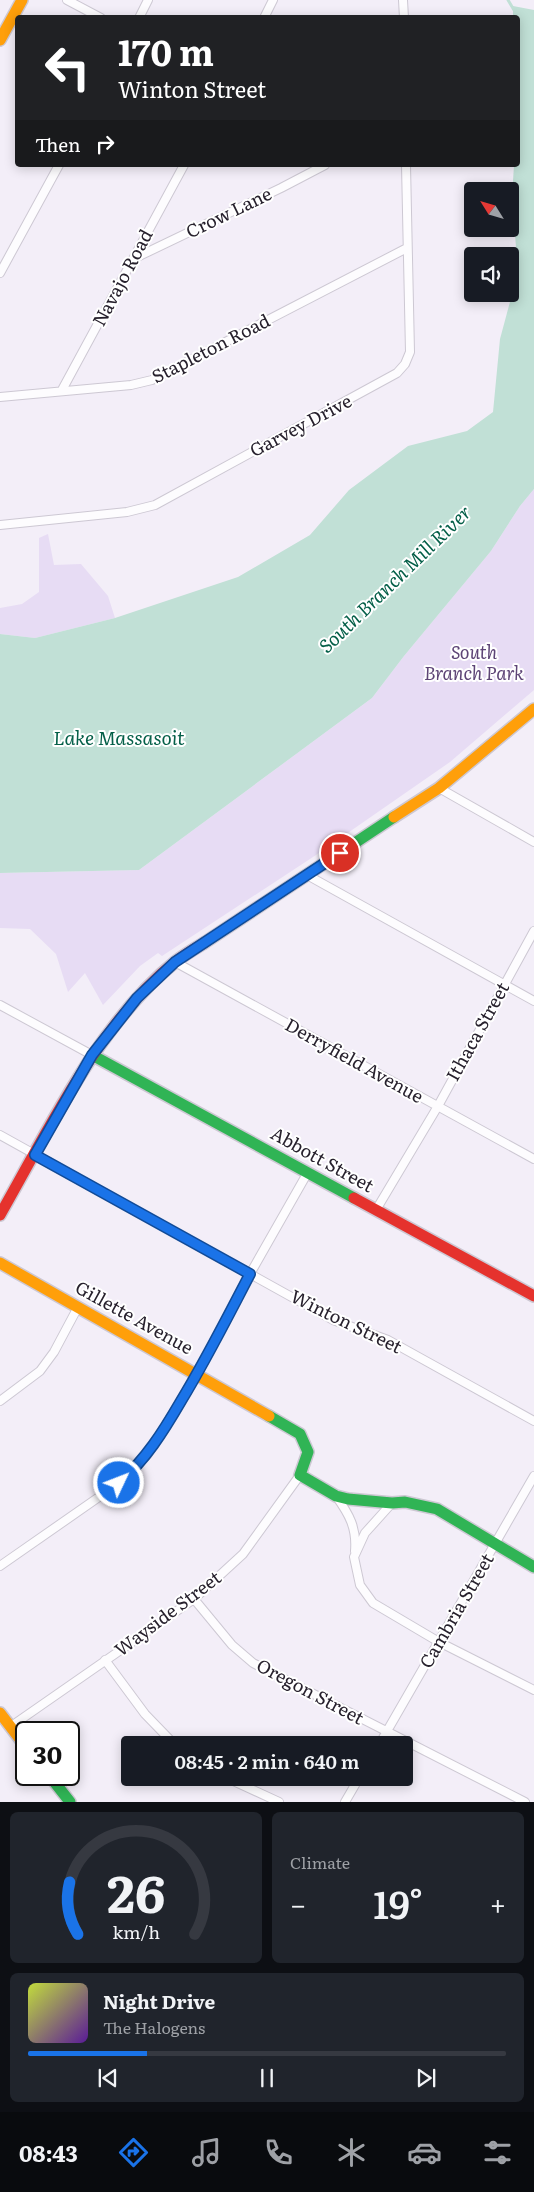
<!DOCTYPE html>
<html lang="en">
<head>
<meta charset="utf-8">
<style>
	:root { --surface:#171b24; --page:#20242c; --text:#f1f3f6; --muted:#9ea1a6; --line:#363941; --accent:#1a73e8 }
	body { margin:0; font-family:Literata,serif; background:var(--page); color:var(--text); height:100vh; display:flex; flex-direction:column; font-size:19px; white-space:nowrap }
	* { box-sizing:border-box; margin:0 }
	p { font-size:16px; color:var(--muted) }
	.icon { flex:none; width:28px; height:28px; fill:none; stroke:currentColor; stroke-width:2; stroke-linecap:round; stroke-linejoin:round }
	.map { position:relative; height:1802px; overflow:hidden }
	.drawer { display:flex; flex-direction:column; gap:10px; padding:10px; background:#0d0f14; flex:1 }
	.drawer>* { flex:none }
	.top-card { position:absolute; left:15px; top:15px; width:505px; height:152px; border-radius:5px; box-shadow:0 2px 12px #0003; background:#202124; color:#fff; overflow:hidden }
	.needle { width:32px; rotate:307deg }
	.controls { position:absolute; left:464px; top:182px; display:grid; gap:10px }
	.controls a { display:grid; place-items:center; width:55px; height:55px; border-radius:5px; background:var(--surface); box-shadow:0 2px 12px #0003; font-size:25px }
	.speed { position:absolute; left:15px; top:1721px; display:flex; gap:10px; font-size:25px; font-weight:700; text-align:center }
	.speed>* { display:grid; place-content:center; width:65px; height:65px; border-radius:50%; background:var(--surface); box-shadow:0 2px 12px #0003; line-height:1 }
	.speed .limit { border:2px solid #111; border-radius:8px; background:#fff; color:#111 }
	.pin { position:absolute; display:grid; place-items:center; width:42px; height:42px; color:#fff; margin:-21px; border:2px solid #fff; border-radius:50%; box-shadow:0 1px 5px #0007 }
	.me { position:absolute; width:55px; margin:-28px; rotate:47deg; stroke-linejoin:round; filter:drop-shadow(0 0 4px #0008) }
	.turn { display:flex; align-items:center; gap:18px; height:105px; padding:0 20px; font-size:22px }
	.turn .icon { width:65px; height:65px; stroke-width:2.5 }
	.turn b { display:block; font-size:35px; line-height:42px }
	.then { display:flex; align-items:center; height:48px; padding:0 20px; background:#0003; gap:10px; font-size:19px }
	.big { font-size:38px; font-weight:600; line-height:1.1 }
	.drawer .card { flex:1; display:flex; flex-direction:column; justify-content:center; gap:8px; min-width:0; padding:0 18px; border-radius:8px; background:var(--page) }
	.drawer .dial { align-items:center; gap:0 }
	.dial svg { height:130px; overflow:visible; fill:none; stroke:var(--line); stroke-width:7; stroke-linecap:round; text-anchor:middle }
	.dial text { fill:var(--text); stroke:none }
	.song { display:flex; align-items:center; gap:15px }
	.cover { width:60px; height:60px; border-radius:8px; background:linear-gradient(135deg,hsl(70 70% 55%),hsl(270 70% 35%)) }
	.played { height:5px; border-radius:2px; background:linear-gradient(90deg,var(--accent) 25%,var(--line) 25%) }
	.keys { display:flex; justify-content:space-around; direction:ltr }
	.heat { display:flex; justify-content:space-between; align-items:center; font-size:28px; direction:ltr }
	.drawer .tiles { flex:1; display:grid; gap:10px; grid-template-columns:1fr 1fr }
	.card:last-child { grid-column:span 2 }
	.trip { position:absolute; left:121px; top:1736px; width:292px; height:50px; border-radius:5px; background:var(--surface); box-shadow:0 2px 12px #0003; font-weight:600; line-height:50px; text-align:center }
	.menu { display:flex; height:80px; justify-content:space-around; align-items:center; background:#090b0e; color:var(--muted) }
	.menu .icon { width:35px; height:35px }
	.menu .selected { color:var(--accent) }
	.menu b { font-size:22px; color:var(--text) }
	.map>svg:first-child { display:block }
	.green { fill:#e7dcf4 }
	.water { fill:#c1e0d6 }
	.lines { fill:none; stroke-linecap:round; stroke-linejoin:round }
	.stream { stroke:#c1e0d6; stroke-width:3 }
	.street-casing { stroke:#cdc8d3; stroke-width:10 }
	.fast-casing { stroke:#cdc8d3; stroke-width:14 }
	.slow-casing { stroke:#cdc8d3; stroke-width:14 }
	.jam-casing { stroke:#cdc8d3; stroke-width:14 }
	.street { stroke:#fdfcfe; stroke-width:8 }
	.fast { stroke:#30b455; stroke-width:11 }
	.slow { stroke:#ff9f0a; stroke-width:11 }
	.jam { stroke:#e5322d; stroke-width:11 }
	.route-casing { stroke:#114b97; stroke-width:12 }
	.route { stroke:#1a73e8; stroke-width:9 }
	.labels { text-anchor:middle; stroke-width:4; stroke-linejoin:round; paint-order:stroke }
	.street-label { font-size:18px; fill:#27212d; stroke:#fff }
	.park-label { font-size:18px; font-style:italic; fill:#5d4476; stroke:#fff }
	.water-label { font-size:19px; font-style:italic; fill:#045f48; stroke:#fff }
</style>
</head>
<body>
<div class="map">
<svg width="534" height="1802" viewBox="0 0 534 1802">
	<rect width="100%" height="100%" fill="#f3eef8"/>
	<!-- green -->
	<path class="green" d="M534,489V690L450,762L316,855L162,956L158,953L140,966L103,1005L85,973L68,992L56,954L30,929L0,928V873L139,870L372,698L404,656L491,551L520,506Z
		M48,534L54,565L81,564L108,596L115,618L35,638L0,634V608L22,604L39,592V538Z"/>
	<!-- water -->
	<path class="water" d="M513,6L534,10V489L520,506L491,551L404,656L372,698L139,870L0,873V634L35,638L115,618L238,577L310,535L349,490L408,446L467,431L493,412L500,339L518,272L512,197L514,165H518V18L513,17Z"/>
	<g class="lines">
		<!-- stream -->
		<path class="stream" d="M508,0L514,10"/>
		<!-- street casing -->
		<g class="street-casing">
			<path id="street" d="M67,0L101,18
				M403,0L404,18
				M139,18L148,0
				M264,18L273,0
				M133,259L281,188L325,165
				M0,273L59,165
				M62,390L184,165
				M0,397L131,385L152,380L407,248
				M0,525L127,512L155,505L397,373L405,364L410,352L406,165
				M439,788L534,842
				M307,875L534,1001
				M175,962L534,1159
				M0,1005L92,1055
				M0,1135L333,1320L388,1340L534,1421
				M376,1210L438,1106L534,931
				M0,1401L40,1371L54,1352L78,1307
				M336,1496C349,1514 357,1528 355,1551
				M392,1503L365,1533L354,1557L360,1585L373,1603L439,1642L534,1690
				M0,1566L119,1483L148,1454L197,1374L250,1274L308,1172
				M194,1599L232,1645L253,1663L525,1802
				M105,1660L145,1714L175,1745
				M10,1727L194,1599L243,1554L300,1475
				M379,1745L534,1476
				M227,1778L279,1802
				M345,1802L359,1778"/>
		</g>
		<!-- fast casing -->
		<g class="fast-casing">
			<path id="fast" d="M204,943L394,817
				M92,1055L354,1198
				M269,1416L300,1434L308,1452L300,1475L336,1496L348,1499L392,1503L405,1502L437,1509L534,1567
				M49,1775L70,1802"/>
		</g>
		<!-- slow casing -->
		<g class="slow-casing">
			<path id="slow" d="M0,40L22,0
				M394,817L439,788L534,709
				M0,1263L269,1416
				M0,1713L26,1747"/>
		</g>
		<!-- jam casing -->
		<g class="jam-casing">
			<path id="jam" d="M354,1198L534,1296
				M0,1215C48,1131 99,1023 175,962C184,955 194,949 204,943"/>
		</g>
		<!-- street -->
		<use href="#street" class="street"/>
		<!-- fast -->
		<use href="#fast" class="fast"/>
		<!-- slow -->
		<use href="#slow" class="slow"/>
		<!-- jam -->
		<use href="#jam" class="jam"/>
	</g>
	<g class="lines">
		<!-- route casing -->
		<g class="route-casing">
			<path id="route" d="M119,1483C146,1459 163,1432 181,1401C206,1360 228,1316 250,1274L35,1155L92,1055L137,998L175,962L340,853"/>
		</g>
		<!-- route -->
		<use href="#route" class="route"/>
	</g>
	<g class="labels">
		<!-- street labels -->
		<g class="street-label">
			<text transform="translate(229 213) rotate(-26)" y="6">Crow Lane</text>
			<text transform="translate(123 278) rotate(-62)" y="6">Navajo Road</text>
			<text transform="translate(211 349) rotate(-27)" y="6">Stapleton Road</text>
			<text transform="translate(301 426) rotate(-28)" y="6">Garvey Drive</text>
			<text transform="translate(478 1032) rotate(-61)" y="6">Ithaca Street</text>
			<text transform="translate(354 1061) rotate(29)" y="6">Derryfield Avenue</text>
			<text transform="translate(322 1160) rotate(29)" y="6">Abbott Street</text>
			<text transform="translate(134 1318) rotate(29)" y="6">Gillette Avenue</text>
			<text transform="translate(346 1322) rotate(26)" y="6">Winton Street</text>
			<text transform="translate(457 1611) rotate(-60)" y="6">Cambria Street</text>
			<text transform="translate(168 1614) rotate(-37)" y="6">Wayside Street</text>
			<text transform="translate(310 1692) rotate(28)" y="6">Oregon Street</text>
		</g>
		<!-- park labels -->
		<g class="park-label">
			<text x="474" y="659">South<tspan x="474" dy="21">Branch Park</tspan></text>
		</g>
		<!-- water labels -->
		<g class="water-label">
			<text transform="translate(395 579) rotate(-44)" y="7">South Branch Mill River</text>
			<text x="119" y="745">Lake Massasoit</text>
		</g>
	</g>
</svg>
<div class="controls">
<a><svg class="needle" viewBox="-14 -14 28 28"><path d="M0-13l5 13h-10z" fill="#e53935"/><path d="M0 13l5-13h-10z" fill="#9ea1a6"/></svg></a>
<a><svg class="icon" aria-label="sound" viewBox="0 0 24 24"><path d="M4 9h4l5-4v14l-5-4H4zM17 9q2 3 0 6"/></svg></a>
</div>
<div class="speed"><div class="limit">30</div></div>
<div class="pin" style="left:340px;top:853px;background:#d93025"><svg class="icon" aria-label="arrive" viewBox="0 0 24 24"><path d="M6 21V4h12l-3 4 3 4H6"/></svg></div>
<svg class="me" style="left:119px;top:1483px" viewBox="-20 -20 40 40"><circle r="17" fill="#1a73e8" stroke="#fff" stroke-width="3"/><path d="M0-11L8 9 0 5-8 9z" fill="#fff"/></svg>
<div class="trip">08:45 · 2 min · 640 m</div>
<div class="top-card">
<div class="turn"><svg class="icon" aria-label="left" viewBox="0 0 24 24"><path d="M17 20v-9H6M10 6l-5 5 5 5"/></svg><div><b>170 m</b>Winton Street</div></div>
<div class="then">Then<svg class="icon" aria-label="right" viewBox="0 0 24 24"><path d="M7 20v-9h11M14 6l5 5-5 5"/></svg></div>
</div>
</div>
<section class="drawer">
<div class="tiles">
<div class="card dial"><svg viewBox="0 0 100 80">
<path d="M14 69A42 42 0 1 1 86 69"/>
<path d="M14 69A42 42 0 0 1 9 37" stroke="#1a73e8"/>
<text x="50" y="56" font-size="32" font-weight="700">26</text>
<text x="50" y="72" font-size="11">km/h</text>
</svg></div>
<div class="card"><p>Climate</p>
<div class="heat"><a>−</a><b class="big">19°</b><a>+</a></div>
</div>
<div class="card">
<div class="song"><i class="cover"></i><div><b>Night Drive</b><p>The Halogens</p></div></div>
<div class="played"></div>
<div class="keys"><svg class="icon" aria-label="previous" viewBox="0 0 24 24"><path d="M18 5L8 12l10 7zM5 5v14"/></svg><svg class="icon" aria-label="pause" viewBox="0 0 24 24"><path d="M8 5v14M16 5v14"/></svg><svg class="icon" aria-label="next" viewBox="0 0 24 24"><path d="M6 5l10 7-10 7zM19 5v14"/></svg></div>
</div>
</div>
</section>
<nav class="menu">
<b>08:43</b>
<svg class="icon selected" aria-label="directions" viewBox="0 0 24 24"><path d="M12 3l9 9-9 9-9-9zM9 14v-3h6M13 9l2 2-2 2"/></svg>
<svg class="icon" aria-label="music" viewBox="0 0 24 24"><path d="M9 18V5l10-2v13"/><circle cx="6" cy="18" r="3"/><circle cx="16" cy="16" r="3"/></svg>
<svg class="icon" aria-label="phone" viewBox="0 0 24 24"><path d="M5 4h4l2 5-3 2q2 4 5 5l2-3 5 2v4C11 20 4 13 5 4z"/></svg>
<svg class="icon" aria-label="climate" viewBox="0 0 24 24"><path d="M12 3v18M4 7l16 10M4 17L20 7"/></svg>
<svg class="icon" aria-label="car" viewBox="0 0 24 24"><path d="M5 17H2v-5l4-1 3-4h7l3 4 3 1v5h-3M9 17h6M6 11h13"/><circle cx="7" cy="17" r="2"/><circle cx="17" cy="17" r="2"/></svg>
<svg class="icon" aria-label="filters" viewBox="0 0 24 24"><path d="M4 7h16M4 17h16"/><circle cx="9" cy="7" r="2"/><circle cx="15" cy="17" r="2"/></svg>
</nav>
</body>
</html>
